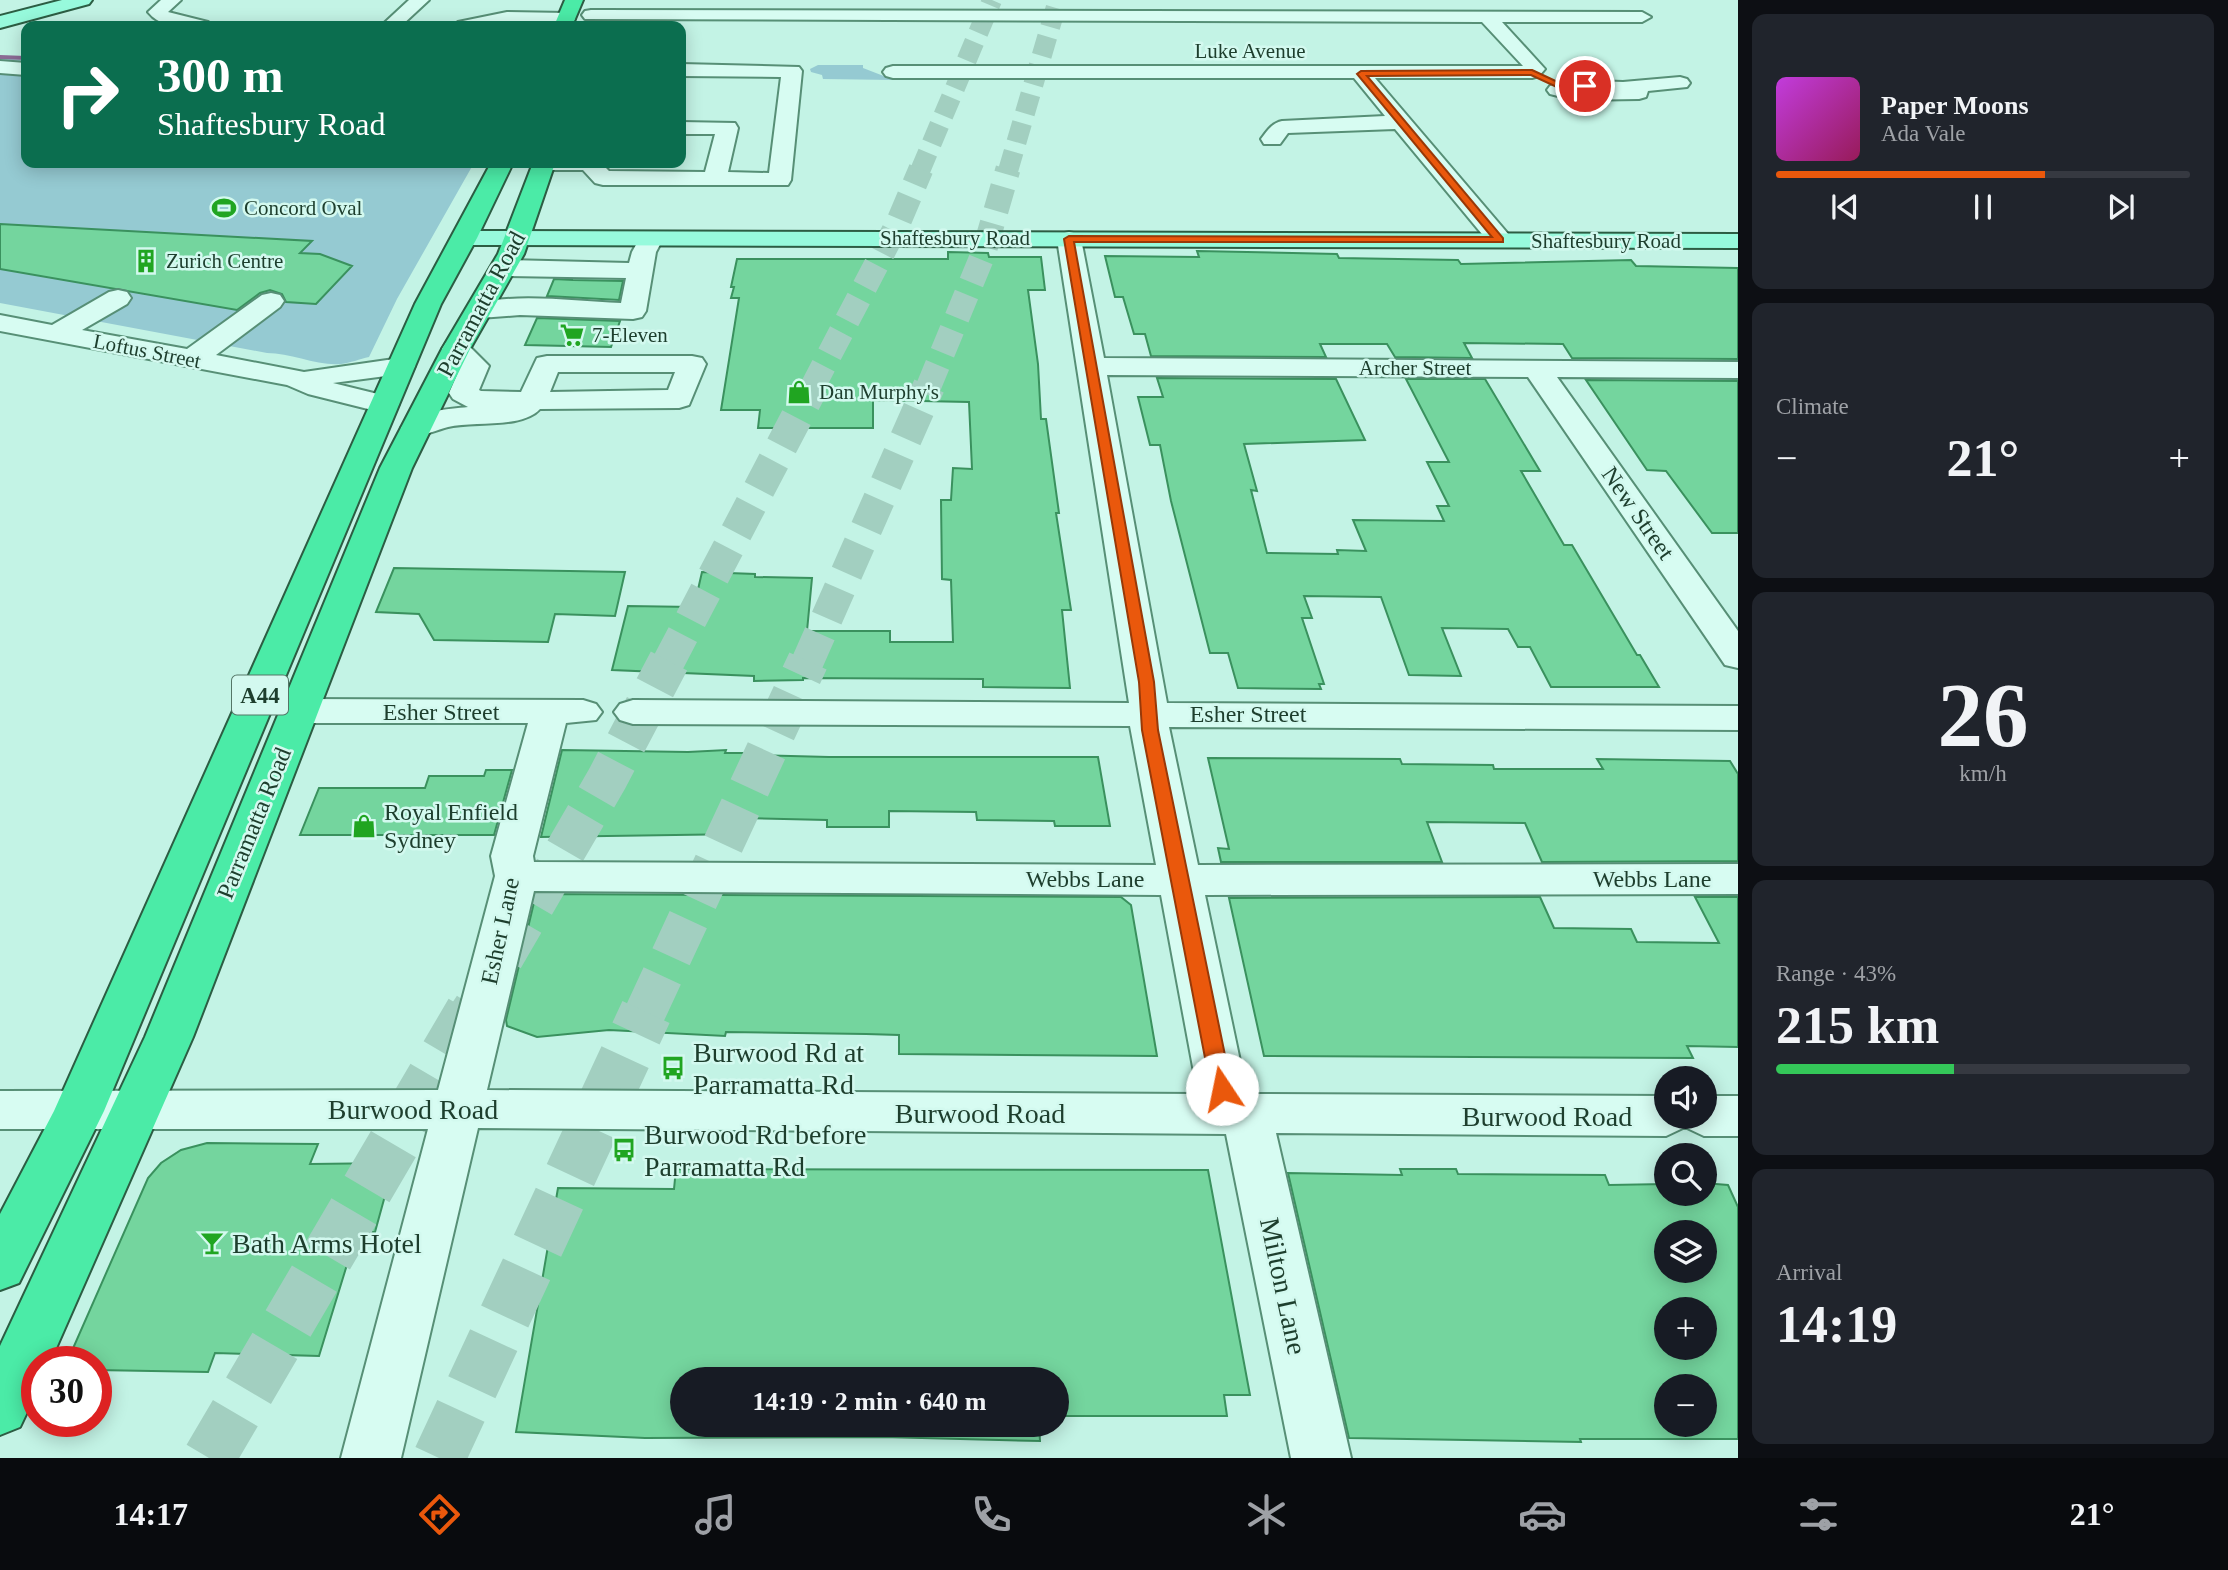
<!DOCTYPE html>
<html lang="en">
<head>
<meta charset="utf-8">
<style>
	:root { --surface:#171b24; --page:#20242c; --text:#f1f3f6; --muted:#9ea1a6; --line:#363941; --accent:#ea580c }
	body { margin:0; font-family:Georgia,serif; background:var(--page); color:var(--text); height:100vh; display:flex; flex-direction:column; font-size:26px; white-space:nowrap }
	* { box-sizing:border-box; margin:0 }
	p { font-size:23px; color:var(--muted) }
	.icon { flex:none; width:38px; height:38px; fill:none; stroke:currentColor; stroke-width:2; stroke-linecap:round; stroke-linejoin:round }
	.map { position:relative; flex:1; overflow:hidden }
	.sheet { display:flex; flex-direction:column; gap:14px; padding:14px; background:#0d0f14; width:490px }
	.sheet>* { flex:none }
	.guide { position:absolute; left:21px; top:21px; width:665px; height:147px; border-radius:14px; box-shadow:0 4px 18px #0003; background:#0b6e4f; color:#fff; overflow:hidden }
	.tools { position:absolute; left:1654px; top:1066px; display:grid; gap:14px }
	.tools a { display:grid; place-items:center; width:63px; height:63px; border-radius:50%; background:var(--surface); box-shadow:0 4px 18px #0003; font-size:35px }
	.speed { position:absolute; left:21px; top:1346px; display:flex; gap:14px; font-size:35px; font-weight:700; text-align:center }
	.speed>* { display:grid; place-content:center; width:91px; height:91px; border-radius:50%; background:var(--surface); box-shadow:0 4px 18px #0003; line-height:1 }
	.speed .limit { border:10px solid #d22; background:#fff; color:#111 }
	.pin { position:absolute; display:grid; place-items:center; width:60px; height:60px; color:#fff; margin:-30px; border:4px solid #fff; border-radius:50%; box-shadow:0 2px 7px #0007 }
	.me { position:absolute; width:77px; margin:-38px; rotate:349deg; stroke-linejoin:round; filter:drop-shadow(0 0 5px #0008) }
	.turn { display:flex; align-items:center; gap:24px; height:147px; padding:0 21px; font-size:32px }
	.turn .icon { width:91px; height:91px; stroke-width:2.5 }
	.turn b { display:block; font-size:49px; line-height:60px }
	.big { font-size:52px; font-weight:700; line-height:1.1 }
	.sheet .tile { flex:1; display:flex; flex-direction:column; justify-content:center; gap:10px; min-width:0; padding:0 24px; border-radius:14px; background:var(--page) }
	.sheet .dial { align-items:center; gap:0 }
	.dial b { font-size:91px; line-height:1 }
	.song { display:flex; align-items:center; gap:21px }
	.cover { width:84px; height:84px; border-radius:10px; background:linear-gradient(135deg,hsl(290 70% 55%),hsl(330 70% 35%)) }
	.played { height:7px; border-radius:4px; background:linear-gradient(90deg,var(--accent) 65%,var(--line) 65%) }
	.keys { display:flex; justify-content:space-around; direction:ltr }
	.heat { display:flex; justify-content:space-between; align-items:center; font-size:38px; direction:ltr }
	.charge { height:10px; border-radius:5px; background:linear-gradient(90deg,#34c759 43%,var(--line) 0) }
	.trip { position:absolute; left:670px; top:1367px; width:399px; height:70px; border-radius:35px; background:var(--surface); box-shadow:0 4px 18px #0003; font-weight:700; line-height:70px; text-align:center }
	.tab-bar { display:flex; height:112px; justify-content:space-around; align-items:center; background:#090b0e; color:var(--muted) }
	.tab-bar .icon { width:49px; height:49px }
	.tab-bar .active { color:var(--accent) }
	.tab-bar b { font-size:32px; color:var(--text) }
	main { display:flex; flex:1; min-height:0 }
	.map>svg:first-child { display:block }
	.green { fill:#95cad2 }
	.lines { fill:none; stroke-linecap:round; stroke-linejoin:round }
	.stream { fill:#8b6b95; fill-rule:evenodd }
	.building { fill:#74d59e; stroke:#3a915e; stroke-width:2; fill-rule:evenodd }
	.highway-tunnel-far4 { stroke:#a2cfc0; stroke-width:20; stroke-dasharray:20 10; stroke-linecap:butt }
	.highway-tunnel-far3 { stroke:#a2cfc0; stroke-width:25; stroke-dasharray:25 13; stroke-linecap:butt }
	.highway-tunnel-far2 { stroke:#a2cfc0; stroke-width:32; stroke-dasharray:32 17; stroke-linecap:butt }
	.highway-tunnel-far1 { stroke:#a2cfc0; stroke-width:41; stroke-dasharray:41 21; stroke-linecap:butt }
	.highway-tunnel { stroke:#a2cfc0; stroke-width:52; stroke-dasharray:52 26; stroke-linecap:butt }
	.minor-casing { stroke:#578f76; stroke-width:4 }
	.major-casing { stroke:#2c5d43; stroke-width:4 }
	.highway-casing { stroke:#2c5d43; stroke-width:4 }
	.minor { fill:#d7fcf2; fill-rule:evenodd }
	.major { fill:#97fadc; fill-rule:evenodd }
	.highway { fill:#4beba7; fill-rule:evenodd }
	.route { fill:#ea580c; stroke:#983908; stroke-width:2 }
	.labels { text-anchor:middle; stroke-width:5; stroke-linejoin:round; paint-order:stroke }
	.far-street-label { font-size:21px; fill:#1d3e2d; stroke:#d3f9ef }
	.far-poi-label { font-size:21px; fill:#1d3e2d; stroke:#d3f9ef; text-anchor:start }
	.shield { fill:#d3f9ef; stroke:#547667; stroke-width:2 }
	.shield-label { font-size:23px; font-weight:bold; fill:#1d3e2d }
	.street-label { font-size:24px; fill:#1d3e2d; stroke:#d3f9ef }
	.poi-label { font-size:24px; fill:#1d3e2d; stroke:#d3f9ef; text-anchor:start }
	.near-poi-label { font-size:28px; fill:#1d3e2d; stroke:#d3f9ef; text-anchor:start }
	.near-street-label { font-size:28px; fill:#1d3e2d; stroke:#d3f9ef }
</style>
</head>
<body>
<main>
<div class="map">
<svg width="1738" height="1458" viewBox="0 0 1738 1458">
	<rect width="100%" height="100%" fill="#c3f3e5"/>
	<!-- green -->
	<path class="green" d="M0,58L26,60V163H474L397,299L369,357C360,359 350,363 341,364C317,366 291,353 267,353L0,303Z
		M818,65H863V68L894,80L823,79L822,75L811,72L810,69Z"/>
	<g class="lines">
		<!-- stream -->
		<path class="stream" d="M0,55L26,56V60L0,59Z"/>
	</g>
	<!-- building -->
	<path class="building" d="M0,224L312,241L300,253L320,254L352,266L316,304L286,302L282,294L270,290L260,293L237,310L0,269Z
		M1197,251L1337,254L1339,258L1458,260L1461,264L1631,260L1636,266L1738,268V359L1572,358L1563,344L1464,343L1472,358L1395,357L1387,344H1320L1326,357L1151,356L1145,334H1134L1123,297H1115L1105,256L1199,257Z
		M948,252L988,253L989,257H1041L1045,290H1028L1038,364L1041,419H1046L1059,513H1056L1071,610H1062L1070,688L983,687V679L803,678V680L754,681V676L612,670L628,606L694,607L702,572L755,574V577L812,578L807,631H890V642H953L951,580L942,579L941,500H951L953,468L972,469L969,402L873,400V428H758L760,410H721L739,298H731L734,287H731L737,259H948Z
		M554,279L573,280L623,281L619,300L547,296Z
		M537,318L620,321L611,347L525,345Z
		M1157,378L1336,379L1365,440L1244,444L1257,491L1251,490L1267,553L1338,554L1337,550L1366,551L1353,520L1444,521L1437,506H1449L1427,462H1449L1406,379H1485L1540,471H1521L1564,545H1572L1637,655H1640L1659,687H1551L1530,647H1518L1508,629L1442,628L1461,676L1409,675L1381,597L1304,596L1312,618H1302L1324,684H1319L1321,689L1238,688L1228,653H1210L1171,501L1160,445H1150L1138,397H1163Z
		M1586,380L1738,381V533H1712L1666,471L1647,470Z
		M394,568L569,571L625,572L615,616L555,614L548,642L434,640L419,614L376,612Z
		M562,750L688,752L726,750L725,753H748L747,755L829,757H1098L1110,826H1055L1054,821L977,820L976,812L889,811V827H827V820L743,818L742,834L541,837Z
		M1208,758L1400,759L1402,764L1493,765L1494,769H1603L1597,759L1730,761L1738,774V861L1542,862L1525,823L1427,822L1442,862H1221L1218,848L1229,849Z
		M486,770H512L494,835H300L319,788H425L429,776H484Z
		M536,894L1121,897L1131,905L1157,1056L899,1054V1035L866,1034L726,1032L725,1036L609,1030L537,1037L507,1026L506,1020Z
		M1540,897L1554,928L1631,929L1637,942L1719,943L1695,897H1738V1047L1687,1046L1693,1058L1264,1056L1229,898Z
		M207,1143L318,1144L310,1164L394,1163L375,1232H357L319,1356L215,1353L208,1372L96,1370V1362H67L148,1178L161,1163L181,1150Z
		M676,1169L1208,1170L1250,1395H1224L1227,1416H1057V1379H682V1424H1039L1040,1441L883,1437L645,1438L516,1432L558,1188L674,1189Z
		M1400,1169H1456L1458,1174L1605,1175L1609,1185L1666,1184V1194H1704V1183L1728,1185L1738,1207V1439H1580L1581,1442L1349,1438L1288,1173L1402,1175ZM1666,1232H1704V1270H1666ZM1666,1309H1704V1348H1666ZM1666,1386H1704V1424H1666Z"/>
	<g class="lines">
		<!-- highway-tunnel-far4 -->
		<path class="highway-tunnel-far4" d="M920,171L992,0
			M1008,171L1058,0"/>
		<!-- highway-tunnel-far3 -->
		<path class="highway-tunnel-far3" d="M812,388L899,221L921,169
			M928,388L984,252L1008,169"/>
		<!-- highway-tunnel-far2 -->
		<path class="highway-tunnel-far2" d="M668,663L813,386
			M807,663L929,386"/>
		<!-- highway-tunnel-far1 -->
		<path class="highway-tunnel-far1" d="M503,958L607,779L669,661
			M470,1013L474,1007
			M645,1013L808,661"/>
		<!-- highway-tunnel -->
		<path class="highway-tunnel" d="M209,1458L471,1012
			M439,1458L646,1012"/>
		<!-- minor casing -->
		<g class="minor-casing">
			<path id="minor" d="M161,0H181L168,12L208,22L210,26C189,27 163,31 148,12Z
				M409,0H429L401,26H381Z
				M591,10L1642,12L1651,17L1642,22H1502L1545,69L1539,76L1532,78H1375L1509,235L1512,240L1509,245L1500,247L1491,245L1395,129L1288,133L1280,144H1264L1261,139C1267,131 1272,123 1282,121L1385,116L1354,78H893L886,76L883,72L886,68L893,66H1523L1482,22L585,19L582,15L585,11Z
				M507,12L566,13L575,19L566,25L507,22L490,26H456L458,22Z
				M0,61L26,63V75L0,73Z
				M681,64L799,67L802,71L791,180L788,185H603L595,183L583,170H535L533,163H607L606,168L609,171L705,172L715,134H681V122L735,123L738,128L728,172L769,173L781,77L681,76Z
				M1680,77L1687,79L1690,83L1687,87L1648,91L1646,97L1639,99L1574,100L1550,94L1547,90L1550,86L1566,80L1623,82Z
				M651,232L660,234L663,239L656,252L646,311L642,317L633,319L520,315L480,318L471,316L467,310L471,304C518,293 573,301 621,303L626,278L503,276L494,273L490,268L494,263L503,260L629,263L632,252L642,234Z
				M1069,232L1078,234L1081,239L1104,358L1738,362V378L1557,377L1738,631V668L1725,665L1528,377L1107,375L1167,703L1738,706V730L1169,727L1198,865L1738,864V894L1205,895L1247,1094L1666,1096V1116H1704V1096H1738V1136H1704L1685,1127L1666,1136L1276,1133L1351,1458H1291L1226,1134L478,1128L401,1458H341L428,1129H0V1091L438,1090L495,876L491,856L528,723H299L286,719L280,711L286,703L299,699L583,700L596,704L602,712L596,720L566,723L533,856L534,862L1156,865L1130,726L633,724L620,720L614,712L620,704L633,700L1129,703L1057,239L1060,234ZM534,891L1161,895L1198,1094L487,1090Z
				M118,290L127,292L131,298L127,304L82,330L187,349L262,295L271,293L280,295L284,301L280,307L216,355L304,372L401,358L411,360L415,366L411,372L401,374L333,383L394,398L399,404L394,410L384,413L308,394L287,385L0,331V315L52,325L109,292Z
				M456,341L466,343L489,366L479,390L481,391L521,392L537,358L547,356H692L702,358L706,364L689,405L679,408L540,409C522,429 473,421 448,427C433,431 422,438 405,434L401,428C413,411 449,409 468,407L453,399L449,393L460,368L442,349L446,343ZM558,372H675L668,390L550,392Z"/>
		</g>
		<!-- major casing -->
		<g class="major-casing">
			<path id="major" d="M62,0H92L89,4L0,28V16Z
				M465,231L1738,234V248L465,245L456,243L453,238L456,233Z"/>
		</g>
		<!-- highway casing -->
		<g class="highway-casing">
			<path id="highway" d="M565,0H583L572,26H554Z
				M491,163H513L477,238L441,304L104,1111L19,1283L0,1290V1214L54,1111L415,304Z
				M533,163H555L524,254L470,349L412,468L193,1037L50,1362H37V1391L20,1427L0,1435V1346L145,1037L380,468L442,349L498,254Z"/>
		</g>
		<!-- minor -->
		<use href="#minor" class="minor"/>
		<!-- major -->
		<use href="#major" class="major"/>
		<!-- highway -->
		<use href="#highway" class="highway"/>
	</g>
	<!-- route -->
	<path class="route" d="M1532,70L1562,84L1585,83L1589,86L1561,89L1531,75L1367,76L1503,238V242H1074L1154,682L1158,730L1232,1089L1229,1095L1222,1097L1214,1095L1211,1089L1142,730L1139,682L1064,239L1069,236L1492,237L1357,74L1361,71Z"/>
	<!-- icons -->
	<defs>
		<g id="stadium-bare" transform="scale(1.89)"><path d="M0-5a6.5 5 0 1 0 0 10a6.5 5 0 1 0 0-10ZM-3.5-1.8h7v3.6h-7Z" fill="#20a521" stroke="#d3f9ef" stroke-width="2.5" paint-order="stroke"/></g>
		<g id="building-bare" transform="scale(1.89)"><path d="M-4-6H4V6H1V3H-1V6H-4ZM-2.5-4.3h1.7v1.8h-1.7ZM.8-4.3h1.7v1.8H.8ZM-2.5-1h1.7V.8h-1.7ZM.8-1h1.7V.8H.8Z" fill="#20a521" stroke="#d3f9ef" stroke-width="2.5" paint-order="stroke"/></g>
		<g id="supermarket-bare" transform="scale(1.89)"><path d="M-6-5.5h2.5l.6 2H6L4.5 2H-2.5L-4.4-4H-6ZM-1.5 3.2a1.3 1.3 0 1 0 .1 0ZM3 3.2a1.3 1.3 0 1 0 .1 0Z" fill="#20a521" stroke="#d3f9ef" stroke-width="2.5" paint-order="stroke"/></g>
		<g id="shop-bare" transform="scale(1.89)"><path d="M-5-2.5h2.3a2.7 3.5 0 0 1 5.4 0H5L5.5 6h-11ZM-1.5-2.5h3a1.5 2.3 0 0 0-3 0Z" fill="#20a521" stroke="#d3f9ef" stroke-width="2.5" paint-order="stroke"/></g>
		<g id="bus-bare" transform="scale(1.89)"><path d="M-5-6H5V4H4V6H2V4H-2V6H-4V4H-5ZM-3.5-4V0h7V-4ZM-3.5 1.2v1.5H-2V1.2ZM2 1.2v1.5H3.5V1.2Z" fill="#20a521" stroke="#d3f9ef" stroke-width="2.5" paint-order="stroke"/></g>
		<g id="bar-bare" transform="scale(1.89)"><path d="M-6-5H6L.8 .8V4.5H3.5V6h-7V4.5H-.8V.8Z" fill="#20a521" stroke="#d3f9ef" stroke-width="2.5" paint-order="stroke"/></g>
	</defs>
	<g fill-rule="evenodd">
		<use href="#stadium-bare" x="224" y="208"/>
		<use href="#building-bare" x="146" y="261"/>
		<use href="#supermarket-bare" x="572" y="335"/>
		<use href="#shop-bare" x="799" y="392"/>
		<use href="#shop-bare" x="364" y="826"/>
		<use href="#bus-bare" x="673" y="1068"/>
		<use href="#bus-bare" x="624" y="1150"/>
		<use href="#bar-bare" x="212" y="1243"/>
	</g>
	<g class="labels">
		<!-- far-street labels -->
		<g class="far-street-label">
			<text x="1250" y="58">Luke Avenue</text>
			<text x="955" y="245">Shaftesbury Road</text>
			<text x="1606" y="248">Shaftesbury Road</text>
			<text transform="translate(147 351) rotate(11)" y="7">Loftus Street</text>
			<text x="1415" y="375">Archer Street</text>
		</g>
		<!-- far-poi labels -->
		<g class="far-poi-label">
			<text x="244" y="215">Concord Oval</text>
			<text x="166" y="268">Zurich Centre</text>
			<text x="592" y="342">7-Eleven</text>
			<text x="819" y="399">Dan Murphy's</text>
		</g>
		<!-- shield labels -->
		<rect class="shield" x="232" y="675.5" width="56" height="39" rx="5"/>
		<g class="shield-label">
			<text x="260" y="703">A44</text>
		</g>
		<!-- street labels -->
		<g class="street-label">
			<text transform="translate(481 304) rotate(-62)" y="8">Parramatta Road</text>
			<text transform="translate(1638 513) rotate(55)" y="8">New Street</text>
			<text x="441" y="720">Esher Street</text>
			<text x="1248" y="722">Esher Street</text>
			<text transform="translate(254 823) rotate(-68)" y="8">Parramatta Road</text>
			<text x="1085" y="887">Webbs Lane</text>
			<text x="1652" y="887">Webbs Lane</text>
			<text transform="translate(500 931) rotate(-78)" y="8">Esher Lane</text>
		</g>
		<!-- poi labels -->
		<g class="poi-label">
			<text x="384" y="820">Royal Enfield<tspan x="384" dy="28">Sydney</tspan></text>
		</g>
		<!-- near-poi labels -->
		<g class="near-poi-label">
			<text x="693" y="1062">Burwood Rd at<tspan x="693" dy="32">Parramatta Rd</tspan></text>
			<text x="644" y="1144">Burwood Rd before<tspan x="644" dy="32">Parramatta Rd</tspan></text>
			<text x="232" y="1253">Bath Arms Hotel</text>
		</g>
		<!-- near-street labels -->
		<g class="near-street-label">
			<text x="413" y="1119">Burwood Road</text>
			<text x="980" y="1123">Burwood Road</text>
			<text x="1547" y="1126">Burwood Road</text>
			<text transform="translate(1284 1286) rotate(78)" y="10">Milton Lane</text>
		</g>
	</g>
</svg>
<div class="tools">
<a><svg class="icon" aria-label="sound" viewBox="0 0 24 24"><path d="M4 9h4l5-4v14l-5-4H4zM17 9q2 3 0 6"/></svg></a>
<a><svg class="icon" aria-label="search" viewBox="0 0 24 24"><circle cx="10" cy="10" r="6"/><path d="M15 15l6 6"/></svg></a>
<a><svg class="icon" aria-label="layers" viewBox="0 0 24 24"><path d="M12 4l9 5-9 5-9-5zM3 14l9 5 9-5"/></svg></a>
<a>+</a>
<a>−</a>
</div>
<div class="speed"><div class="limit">30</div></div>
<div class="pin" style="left:1585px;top:86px;background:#d93025"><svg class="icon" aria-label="arrive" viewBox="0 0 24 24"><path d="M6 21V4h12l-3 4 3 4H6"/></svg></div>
<svg class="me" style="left:1222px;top:1089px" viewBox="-20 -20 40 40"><circle r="19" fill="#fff"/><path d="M0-13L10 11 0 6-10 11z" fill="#ea580c"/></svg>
<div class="trip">14:19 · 2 min · 640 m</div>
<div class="guide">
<div class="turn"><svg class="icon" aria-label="right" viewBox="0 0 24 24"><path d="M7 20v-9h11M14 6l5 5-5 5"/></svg><div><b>300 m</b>Shaftesbury Road</div></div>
</div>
</div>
<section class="sheet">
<div class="tile">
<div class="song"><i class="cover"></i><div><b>Paper Moons</b><p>Ada Vale</p></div></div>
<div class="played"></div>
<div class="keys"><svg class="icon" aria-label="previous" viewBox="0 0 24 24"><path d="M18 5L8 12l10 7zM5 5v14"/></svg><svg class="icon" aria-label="pause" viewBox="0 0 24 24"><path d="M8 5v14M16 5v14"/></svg><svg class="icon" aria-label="next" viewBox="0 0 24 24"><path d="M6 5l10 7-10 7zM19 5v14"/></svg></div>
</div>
<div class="tile"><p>Climate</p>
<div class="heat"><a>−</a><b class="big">21°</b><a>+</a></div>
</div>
<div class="tile dial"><b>26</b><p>km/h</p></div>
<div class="tile"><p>Range · 43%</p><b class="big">215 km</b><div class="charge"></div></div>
<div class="tile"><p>Arrival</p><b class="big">14:19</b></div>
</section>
</main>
<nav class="tab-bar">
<b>14:17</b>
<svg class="icon active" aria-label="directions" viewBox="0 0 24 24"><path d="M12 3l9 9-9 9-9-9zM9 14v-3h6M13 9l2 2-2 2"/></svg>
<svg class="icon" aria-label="music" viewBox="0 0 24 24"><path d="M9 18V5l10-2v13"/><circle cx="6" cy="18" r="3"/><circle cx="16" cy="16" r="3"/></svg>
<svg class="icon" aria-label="phone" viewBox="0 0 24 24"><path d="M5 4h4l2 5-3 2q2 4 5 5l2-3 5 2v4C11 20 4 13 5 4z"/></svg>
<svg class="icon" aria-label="climate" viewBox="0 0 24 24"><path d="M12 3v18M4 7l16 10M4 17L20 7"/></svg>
<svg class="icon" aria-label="car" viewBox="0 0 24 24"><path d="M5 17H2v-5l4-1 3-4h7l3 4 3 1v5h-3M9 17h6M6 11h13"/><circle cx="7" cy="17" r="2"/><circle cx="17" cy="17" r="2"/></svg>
<svg class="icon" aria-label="filters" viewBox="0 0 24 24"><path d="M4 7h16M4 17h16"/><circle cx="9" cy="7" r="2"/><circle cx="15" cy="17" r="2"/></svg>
<b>21°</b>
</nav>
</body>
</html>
